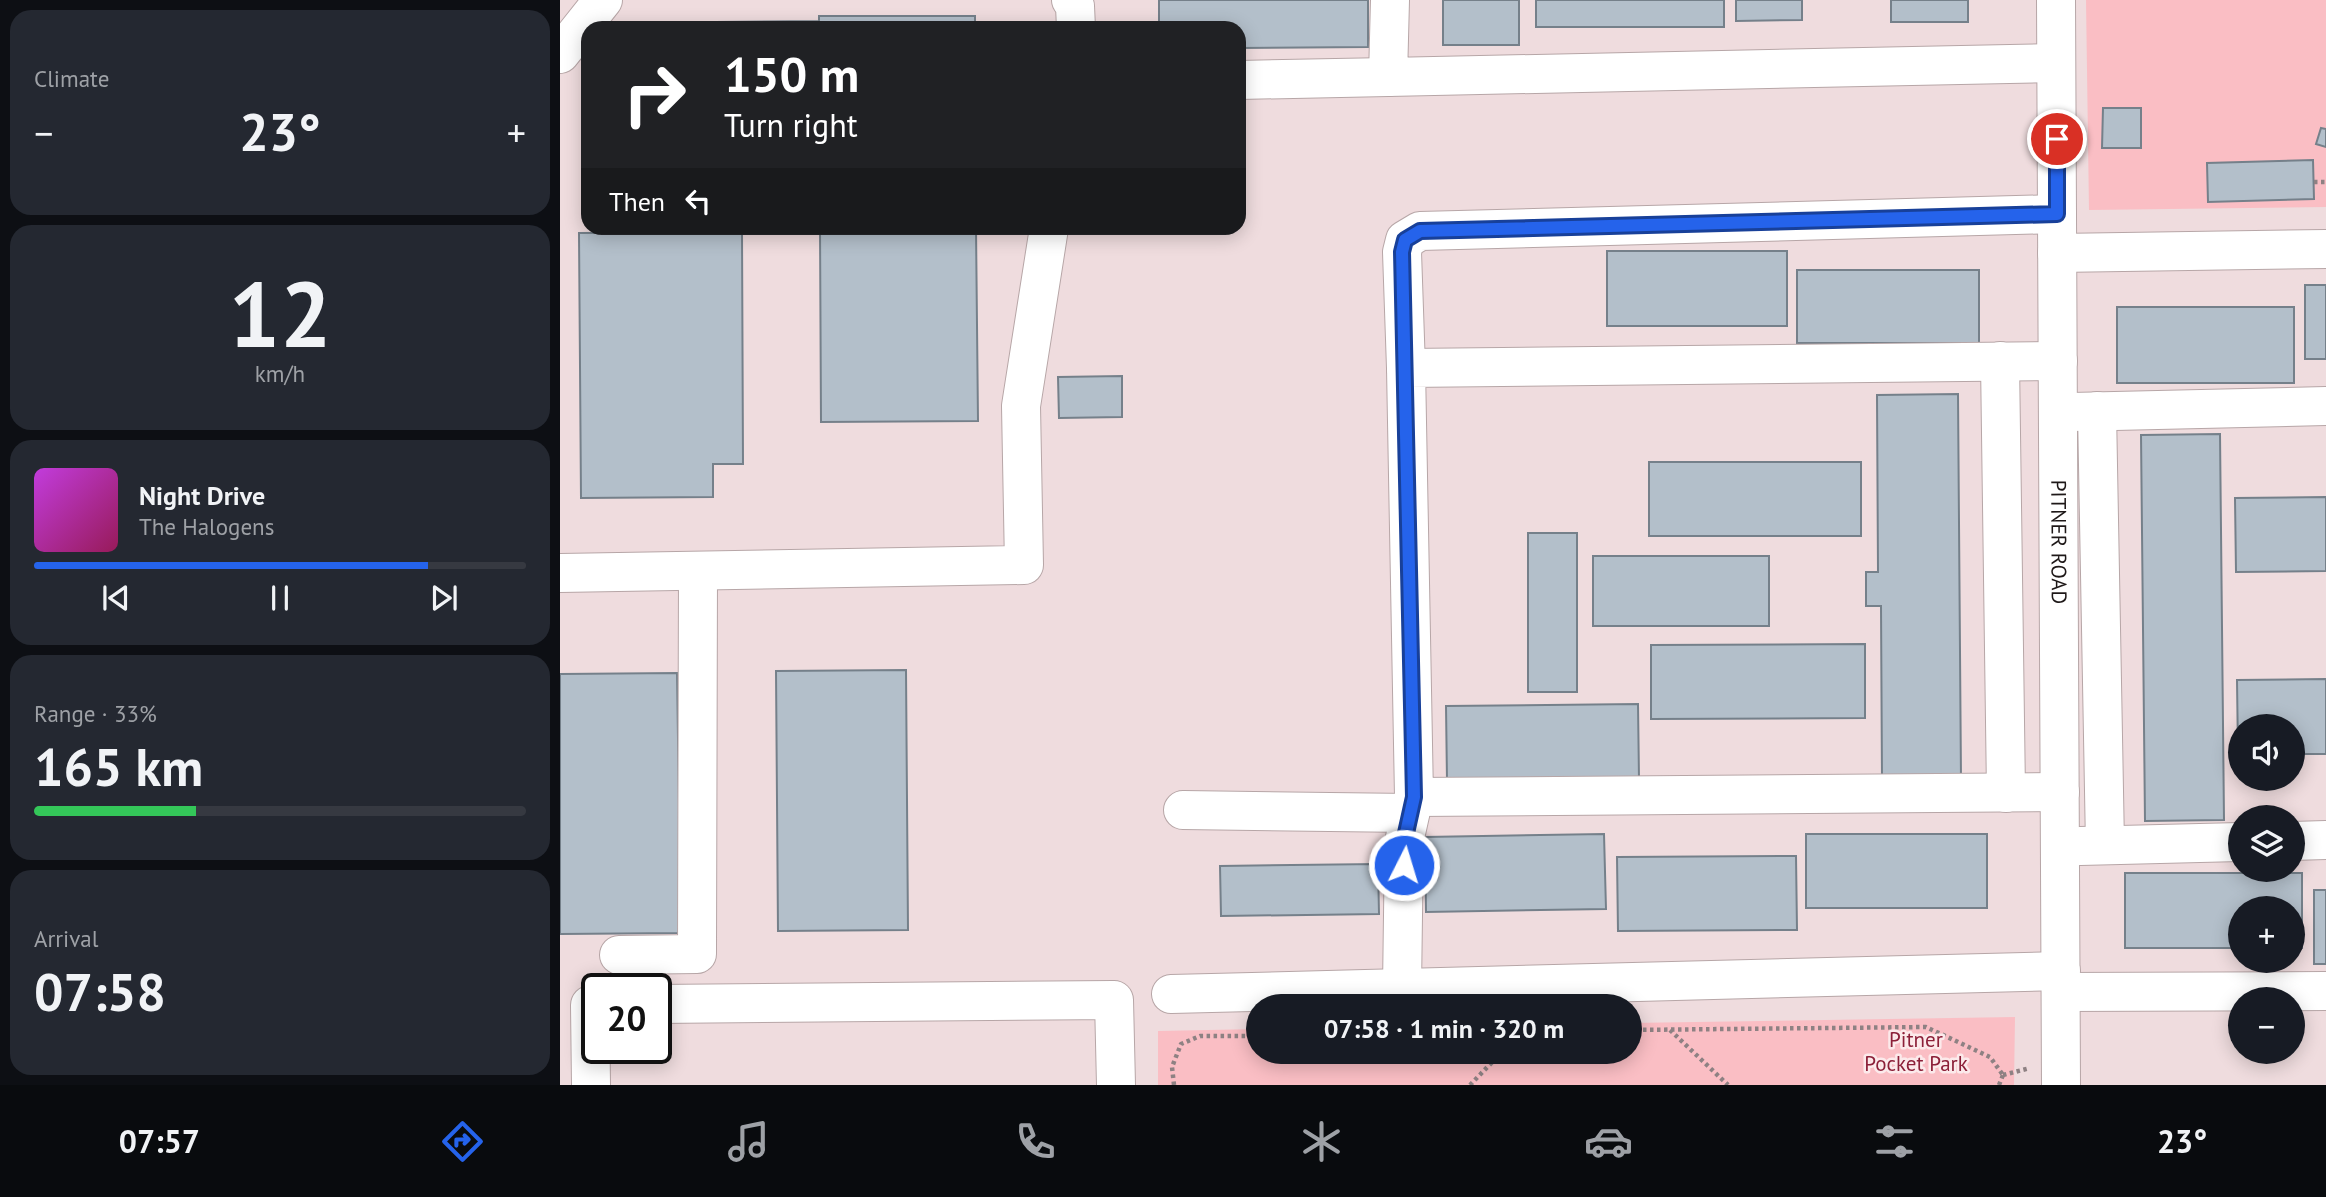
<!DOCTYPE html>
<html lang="en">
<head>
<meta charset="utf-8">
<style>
	:root { --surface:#171b24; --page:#242831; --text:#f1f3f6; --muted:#9ea1a6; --line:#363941; --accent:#2563eb }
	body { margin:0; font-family:"PT Sans",sans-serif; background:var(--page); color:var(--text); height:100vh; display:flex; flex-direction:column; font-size:26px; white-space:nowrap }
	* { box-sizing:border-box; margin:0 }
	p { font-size:23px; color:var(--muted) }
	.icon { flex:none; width:38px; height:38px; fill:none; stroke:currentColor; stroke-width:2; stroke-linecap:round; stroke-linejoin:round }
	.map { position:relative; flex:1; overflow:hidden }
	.side { display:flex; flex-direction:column; gap:10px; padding:10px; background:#0d0f14; width:560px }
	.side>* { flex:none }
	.banner { position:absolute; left:21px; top:21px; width:665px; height:214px; border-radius:21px; box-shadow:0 4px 18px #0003; background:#202124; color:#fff; overflow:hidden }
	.fabs { position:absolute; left:1668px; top:714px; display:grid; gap:14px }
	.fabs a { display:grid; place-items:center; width:77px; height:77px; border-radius:50%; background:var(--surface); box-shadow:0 4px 18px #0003; font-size:35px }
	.speed { position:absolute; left:21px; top:973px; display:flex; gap:14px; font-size:35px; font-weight:700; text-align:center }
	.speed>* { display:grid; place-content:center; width:91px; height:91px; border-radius:50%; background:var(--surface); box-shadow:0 4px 18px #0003; line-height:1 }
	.speed .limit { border:4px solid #111; border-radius:10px; background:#fff; color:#111 }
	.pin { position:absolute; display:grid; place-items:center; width:60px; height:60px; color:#fff; margin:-30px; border:4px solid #fff; border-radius:50%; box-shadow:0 2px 7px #0007 }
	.me { position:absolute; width:77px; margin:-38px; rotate:5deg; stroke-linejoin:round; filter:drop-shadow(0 0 5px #0008) }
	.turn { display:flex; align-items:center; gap:24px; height:147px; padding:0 28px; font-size:32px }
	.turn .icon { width:91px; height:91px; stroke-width:2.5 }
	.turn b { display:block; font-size:49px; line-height:60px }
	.then { display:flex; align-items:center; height:66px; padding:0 28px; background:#0003; gap:14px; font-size:26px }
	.big { font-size:52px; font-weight:800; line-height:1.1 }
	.side .card { flex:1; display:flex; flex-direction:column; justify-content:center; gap:10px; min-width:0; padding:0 24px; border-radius:21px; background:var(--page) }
	.side .dial { align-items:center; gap:0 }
	.dial b { font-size:91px; line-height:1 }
	.song { display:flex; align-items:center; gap:21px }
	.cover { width:84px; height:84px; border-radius:10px; background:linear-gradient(135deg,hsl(290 70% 55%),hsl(330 70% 35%)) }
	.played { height:7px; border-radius:4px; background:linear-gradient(90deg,var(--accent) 80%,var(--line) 80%) }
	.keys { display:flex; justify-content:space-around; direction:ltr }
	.heat { display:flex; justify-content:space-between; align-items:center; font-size:38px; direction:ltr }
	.charge { height:10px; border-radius:5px; background:linear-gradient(90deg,#34c759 33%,var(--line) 0) }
	.trip { position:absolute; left:686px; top:994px; width:396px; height:70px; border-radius:35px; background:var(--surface); box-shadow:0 4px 18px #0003; font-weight:800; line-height:70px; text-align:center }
	.tabs { display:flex; height:112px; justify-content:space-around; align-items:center; background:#090b0e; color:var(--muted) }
	.tabs .icon { width:49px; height:49px }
	.tabs .active { color:var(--accent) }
	.tabs b { font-size:32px; color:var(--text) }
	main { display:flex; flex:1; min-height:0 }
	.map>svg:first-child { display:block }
	.green { fill:#fabec4 }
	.building { fill:#b3bfca; stroke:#75808a; stroke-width:2 }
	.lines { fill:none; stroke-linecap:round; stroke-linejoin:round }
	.minor-casing { stroke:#b7a6a7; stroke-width:40 }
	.path { stroke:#8e8183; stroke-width:4.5; stroke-dasharray:3.5 3.5; stroke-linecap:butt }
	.minor { stroke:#fff; stroke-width:38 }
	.route-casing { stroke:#184099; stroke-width:18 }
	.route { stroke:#2563eb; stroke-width:12 }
	.labels { text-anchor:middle; stroke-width:5; stroke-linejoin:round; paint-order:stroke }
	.street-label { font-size:21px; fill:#1e1818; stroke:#fceaeb }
	.park-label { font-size:21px; fill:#8c2039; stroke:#fceaeb }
</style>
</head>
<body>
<main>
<section class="side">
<div class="card"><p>Climate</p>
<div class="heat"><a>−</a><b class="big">23°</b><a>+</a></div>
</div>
<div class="card dial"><b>12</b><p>km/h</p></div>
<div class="card">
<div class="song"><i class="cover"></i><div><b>Night Drive</b><p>The Halogens</p></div></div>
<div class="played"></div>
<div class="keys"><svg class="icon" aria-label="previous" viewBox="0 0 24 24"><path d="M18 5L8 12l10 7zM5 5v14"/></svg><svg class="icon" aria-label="pause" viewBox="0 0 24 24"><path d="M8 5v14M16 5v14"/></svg><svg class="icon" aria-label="next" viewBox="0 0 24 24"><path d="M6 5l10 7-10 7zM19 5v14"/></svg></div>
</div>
<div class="card"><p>Range · 33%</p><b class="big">165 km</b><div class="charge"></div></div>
<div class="card"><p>Arrival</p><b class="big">07:58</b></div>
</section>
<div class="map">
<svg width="1766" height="1085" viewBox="0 0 1766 1085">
	<rect width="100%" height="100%" fill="#efdcde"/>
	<!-- green -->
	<path class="green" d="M1526,0H1766V207L1529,210Z
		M1455,1017L1454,1085H598V1031L698,1029V1052H1069V1023Z"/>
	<!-- building -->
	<path class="building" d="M599,0H808V47L679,48V28H599Z
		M883,0H959V45H883Z
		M976,0H1164V27H976Z
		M1176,0H1242V20L1176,21Z
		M1331,0H1408V22H1331Z
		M259,16H415V28H156V22L259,21Z
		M1543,108H1581V148H1542Z
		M1761,128L1766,129V147L1756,144Z
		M1753,160L1754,199L1648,202L1647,163Z
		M260,228H416L418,421L261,422Z
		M182,232L183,464H153V497L21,498L19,233Z
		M1047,251H1227V326H1047Z
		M1237,270H1419V343H1237Z
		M1745,285H1766V359H1745Z
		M1557,307H1734V383H1557Z
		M562,376V417L499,418L498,377Z
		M1398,394L1401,781H1322L1321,606H1306V572H1318L1317,395Z
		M1660,434L1664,820L1585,821L1581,435Z
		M1089,462H1301V536H1089Z
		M1766,497V571L1676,572L1675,498Z
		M968,533H1017V692H968Z
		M1033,556H1209V626H1033Z
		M1305,644V718L1091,719V645Z
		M346,670L348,930L218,931L216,671Z
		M117,673L121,933L0,934V674Z
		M1766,679V754H1732V726H1680L1678,754L1677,680Z
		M1078,704L1079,779L887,781L886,706Z
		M1044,834L1046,909L866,912L865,837Z
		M1246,834H1427V908H1246Z
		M1236,856L1237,930L1058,931L1057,857Z
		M818,864L819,914L661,916L660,866Z
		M1565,873H1742V948H1732V908H1680V948H1565Z
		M1754,890H1766V964H1754Z"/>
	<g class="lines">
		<!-- minor casing -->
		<g class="minor-casing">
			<g id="minor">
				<path d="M511,0L515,6L516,28"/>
				<path d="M830,0L828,77L1496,63"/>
				<path id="s1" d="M1496,0L1501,1085"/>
				<path d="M0,54L43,0"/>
				<path d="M679,80L828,77"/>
				<path d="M1497,253L1766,249"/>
				<path d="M1440,361L1446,793"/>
				<path d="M1498,361L846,368L854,797L1500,792"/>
				<path d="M846,368L842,252L845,240L860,231L1497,214"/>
				<path d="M1537,411L1545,845"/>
				<path d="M1511,412L1766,406"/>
				<path d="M0,573L464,565L461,406L489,228"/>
				<path d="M623,810L850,813"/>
				<path d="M1732,841L1766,840"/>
				<path d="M1520,846L1680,842"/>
				<path d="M59,955L137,954L138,571"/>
				<path d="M842,988L844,842L854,797"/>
				<path d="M1501,992L1766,991"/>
				<path d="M611,994L1501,971"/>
				<path d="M96,1004L554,1000L556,1085"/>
				<path d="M31,1085L30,1005H37"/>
			</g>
		</g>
		<!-- path -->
		<path class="path" d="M1754,182H1766
			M1069,1030L1366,1027L1430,1057L1443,1075
			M1110,1030L1168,1085
			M1443,1075L1470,1068
			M614,1085L612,1067L621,1044L640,1036H698
			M910,1085L942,1052
			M1439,1085L1443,1075"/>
		<!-- minor -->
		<use href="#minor" class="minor"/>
	</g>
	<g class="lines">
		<!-- route casing -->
		<g class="route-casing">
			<path id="route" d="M844,865V842L854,797L842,252L845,240L860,231L1497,214V139"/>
		</g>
		<!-- route -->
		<use href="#route" class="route"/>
	</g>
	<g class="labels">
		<!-- street labels -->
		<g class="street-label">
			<text dy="7" stroke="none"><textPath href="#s1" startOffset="542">PITNER ROAD</textPath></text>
		</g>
		<!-- park labels -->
		<g class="park-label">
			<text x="1356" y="1047">Pitner<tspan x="1356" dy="24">Pocket Park</tspan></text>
		</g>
	</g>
</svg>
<div class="fabs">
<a><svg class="icon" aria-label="sound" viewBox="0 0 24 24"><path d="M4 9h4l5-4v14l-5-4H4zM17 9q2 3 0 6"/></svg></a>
<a><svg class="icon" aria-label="layers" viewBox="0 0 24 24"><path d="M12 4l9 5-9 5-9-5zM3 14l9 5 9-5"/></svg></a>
<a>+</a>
<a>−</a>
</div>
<div class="speed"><div class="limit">20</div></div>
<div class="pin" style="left:1497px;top:139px;background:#d93025"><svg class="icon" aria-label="arrive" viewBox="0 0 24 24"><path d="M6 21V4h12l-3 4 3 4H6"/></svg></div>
<svg class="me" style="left:844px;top:865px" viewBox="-20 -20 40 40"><circle r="17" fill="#2563eb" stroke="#fff" stroke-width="3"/><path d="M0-11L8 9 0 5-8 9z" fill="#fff"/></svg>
<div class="trip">07:58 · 1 min · 320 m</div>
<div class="banner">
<div class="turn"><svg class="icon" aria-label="right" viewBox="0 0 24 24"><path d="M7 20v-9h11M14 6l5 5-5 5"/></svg><div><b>150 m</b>Turn right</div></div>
<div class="then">Then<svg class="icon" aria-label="left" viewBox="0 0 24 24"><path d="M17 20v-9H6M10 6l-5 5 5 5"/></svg></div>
</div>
</div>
</main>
<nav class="tabs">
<b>07:57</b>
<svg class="icon active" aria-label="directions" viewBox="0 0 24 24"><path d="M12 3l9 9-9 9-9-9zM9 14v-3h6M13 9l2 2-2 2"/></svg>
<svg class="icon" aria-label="music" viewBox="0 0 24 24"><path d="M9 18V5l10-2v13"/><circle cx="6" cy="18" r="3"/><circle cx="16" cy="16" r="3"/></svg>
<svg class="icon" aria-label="phone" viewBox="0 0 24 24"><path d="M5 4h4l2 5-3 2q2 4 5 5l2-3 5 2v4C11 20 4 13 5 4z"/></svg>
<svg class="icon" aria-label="climate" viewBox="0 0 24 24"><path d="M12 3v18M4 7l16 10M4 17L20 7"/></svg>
<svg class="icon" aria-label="car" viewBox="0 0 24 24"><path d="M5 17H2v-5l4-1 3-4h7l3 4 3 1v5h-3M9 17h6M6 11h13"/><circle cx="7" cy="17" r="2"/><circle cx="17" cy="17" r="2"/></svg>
<svg class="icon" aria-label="filters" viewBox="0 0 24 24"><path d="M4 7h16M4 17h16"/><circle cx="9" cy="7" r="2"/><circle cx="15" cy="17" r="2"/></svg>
<b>23°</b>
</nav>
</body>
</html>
